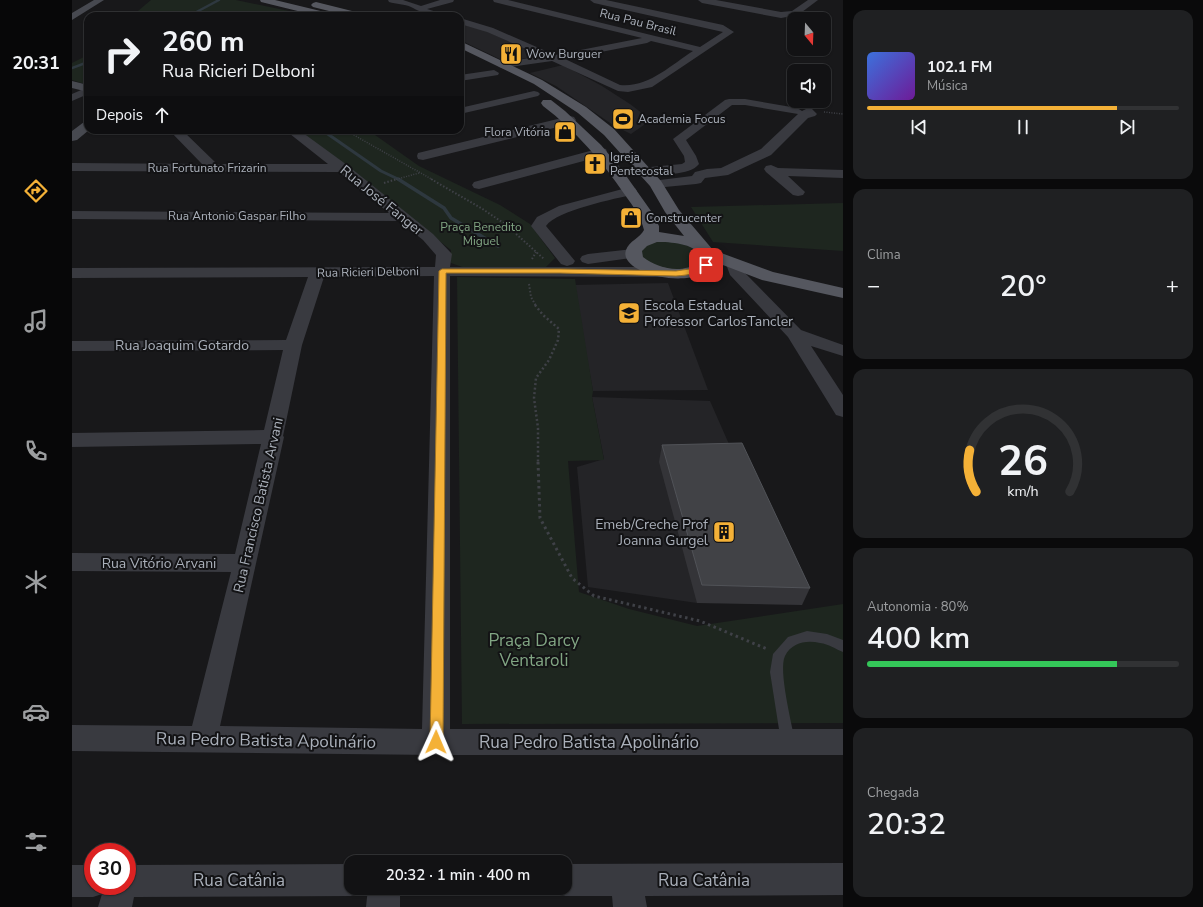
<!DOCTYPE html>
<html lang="pt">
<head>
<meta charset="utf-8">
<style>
	:root { --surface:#121214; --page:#1f2022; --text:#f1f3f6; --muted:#9c9ea0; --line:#313234; --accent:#f4b137 }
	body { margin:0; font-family:"Nunito Sans",sans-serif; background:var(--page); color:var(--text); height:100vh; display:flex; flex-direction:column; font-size:15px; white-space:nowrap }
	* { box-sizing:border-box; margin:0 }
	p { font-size:13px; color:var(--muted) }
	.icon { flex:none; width:22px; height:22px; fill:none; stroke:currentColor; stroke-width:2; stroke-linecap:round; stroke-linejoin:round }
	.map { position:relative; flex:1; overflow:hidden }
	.details { display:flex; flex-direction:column; gap:10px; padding:10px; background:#0a0a0b; width:360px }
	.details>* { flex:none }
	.top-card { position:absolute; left:12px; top:12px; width:380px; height:122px; border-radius:12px; box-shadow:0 1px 3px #0004,0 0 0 1px var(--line); background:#121214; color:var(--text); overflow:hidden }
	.needle { width:26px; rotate:161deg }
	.fabs { position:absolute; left:715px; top:12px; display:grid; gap:8px }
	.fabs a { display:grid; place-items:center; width:44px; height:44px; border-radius:8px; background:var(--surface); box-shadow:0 1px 3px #0004,0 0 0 1px var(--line); font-size:20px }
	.speed { position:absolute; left:12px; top:843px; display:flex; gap:8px; font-size:20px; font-weight:700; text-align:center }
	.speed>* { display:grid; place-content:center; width:52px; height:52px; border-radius:50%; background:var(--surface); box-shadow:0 1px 3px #0004,0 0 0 1px var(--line); line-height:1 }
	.speed .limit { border:6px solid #d22; background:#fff; color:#111 }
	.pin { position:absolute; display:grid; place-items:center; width:34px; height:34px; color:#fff; margin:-17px; border-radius:8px; box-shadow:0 2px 6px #0006 }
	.me { position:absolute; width:44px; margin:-22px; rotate:1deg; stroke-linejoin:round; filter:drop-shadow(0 0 3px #0008) }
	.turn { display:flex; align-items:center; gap:14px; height:84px; padding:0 12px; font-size:18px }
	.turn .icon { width:52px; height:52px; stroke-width:2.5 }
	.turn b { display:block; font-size:28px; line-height:34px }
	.then { display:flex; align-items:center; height:38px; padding:0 12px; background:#0003; gap:8px; font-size:15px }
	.big { font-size:30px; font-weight:600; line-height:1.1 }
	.details .card { flex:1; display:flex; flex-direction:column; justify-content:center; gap:6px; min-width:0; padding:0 14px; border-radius:12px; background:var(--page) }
	.details .dial { align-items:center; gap:0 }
	.dial svg { height:104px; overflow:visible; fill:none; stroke:var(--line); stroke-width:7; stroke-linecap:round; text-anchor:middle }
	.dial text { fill:var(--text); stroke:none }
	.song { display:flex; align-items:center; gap:12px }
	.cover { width:48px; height:48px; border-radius:6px; background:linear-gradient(135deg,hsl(220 70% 55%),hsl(280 70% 35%)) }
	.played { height:4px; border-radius:2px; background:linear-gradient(90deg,var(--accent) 80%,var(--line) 80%) }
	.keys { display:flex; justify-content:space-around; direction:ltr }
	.heat { display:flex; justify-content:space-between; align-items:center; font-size:22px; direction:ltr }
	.charge { height:6px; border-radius:3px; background:linear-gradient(90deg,#34c759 80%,var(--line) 0) }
	.trip { position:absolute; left:272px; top:855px; width:228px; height:40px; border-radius:12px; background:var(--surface); box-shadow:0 1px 3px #0004,0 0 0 1px var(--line); font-weight:600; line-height:40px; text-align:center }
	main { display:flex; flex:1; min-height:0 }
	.tabs { display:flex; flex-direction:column; width:72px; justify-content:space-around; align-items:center; background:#070708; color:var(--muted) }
	.tabs .icon { width:28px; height:28px }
	.tabs .selected { color:var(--accent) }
	.tabs b { font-size:18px; color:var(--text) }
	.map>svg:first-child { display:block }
	.built { fill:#242427 }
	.green { fill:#1e261f }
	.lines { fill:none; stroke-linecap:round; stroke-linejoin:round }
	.stream-far2 { stroke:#2e383f; stroke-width:2.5 }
	.stream-far1 { stroke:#2e383f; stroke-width:3 }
	.stream { stroke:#2e383f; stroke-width:3.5 }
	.path-far3 { stroke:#3f4147; stroke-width:1.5; stroke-dasharray:1 1.5; stroke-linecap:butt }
	.path-far2 { stroke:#3f4147; stroke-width:2; stroke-dasharray:1.5 2; stroke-linecap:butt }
	.path-far1 { stroke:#3f4147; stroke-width:2.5; stroke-dasharray:2 2.5; stroke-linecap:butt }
	.path { stroke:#3f4147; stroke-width:3; stroke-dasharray:2.5 3.5; stroke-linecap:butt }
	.lane { fill:#393a40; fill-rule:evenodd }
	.street { fill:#393a40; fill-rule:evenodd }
	.secondary { fill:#474950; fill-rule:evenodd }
	.primary { fill:#55575f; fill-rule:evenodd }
	.wall { fill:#343438 }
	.building { fill:#414246; stroke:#515358 }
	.route { fill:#f4b137; stroke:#9f7324 }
	.labels { text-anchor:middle; stroke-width:4; stroke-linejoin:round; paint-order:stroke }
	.far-street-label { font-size:12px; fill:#aab0ba; stroke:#131315 }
	.far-poi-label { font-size:12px; fill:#aab0ba; stroke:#131315; text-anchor:start }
	.far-park-label { font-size:12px; fill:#81a583; stroke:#131315 }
	.street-label { font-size:14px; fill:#aab0ba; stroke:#131315 }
	.poi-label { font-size:14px; fill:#aab0ba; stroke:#131315; text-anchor:start }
	.near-park-label { font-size:17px; fill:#81a583; stroke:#131315 }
	.near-street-label { font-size:17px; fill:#aab0ba; stroke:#131315 }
</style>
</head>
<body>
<main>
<nav class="tabs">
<b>20:31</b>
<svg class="icon selected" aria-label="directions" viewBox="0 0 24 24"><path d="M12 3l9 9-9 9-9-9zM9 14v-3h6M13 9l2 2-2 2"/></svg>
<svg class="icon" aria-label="music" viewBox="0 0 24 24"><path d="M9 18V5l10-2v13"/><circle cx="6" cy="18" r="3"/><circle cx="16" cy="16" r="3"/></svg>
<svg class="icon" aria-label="phone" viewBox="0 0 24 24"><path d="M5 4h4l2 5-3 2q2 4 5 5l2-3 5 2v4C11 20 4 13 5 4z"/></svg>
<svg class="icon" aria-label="climate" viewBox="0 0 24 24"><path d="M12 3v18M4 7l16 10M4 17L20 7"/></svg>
<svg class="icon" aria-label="car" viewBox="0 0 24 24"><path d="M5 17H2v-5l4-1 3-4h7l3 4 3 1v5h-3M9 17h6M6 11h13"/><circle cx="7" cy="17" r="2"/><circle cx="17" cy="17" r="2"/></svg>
<svg class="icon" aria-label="filters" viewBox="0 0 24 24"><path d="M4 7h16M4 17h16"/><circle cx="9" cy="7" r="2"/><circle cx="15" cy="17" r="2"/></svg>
</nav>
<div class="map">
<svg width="771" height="907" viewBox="0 0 771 907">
	<rect width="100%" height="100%" fill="#18181a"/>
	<!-- built -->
	<path class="built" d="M388,24L411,30L469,55L434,62L388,40Z
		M491,65L530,86L558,104L579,120L559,134L541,125L484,86L458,73Z
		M596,283L636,390L521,391L502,285Z
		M520,397L638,401L664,460L625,603L516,587L505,467L532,459Z"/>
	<!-- green -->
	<path class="green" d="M79,0H164L227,13L228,16H60Z
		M16,55V85L0,80V63Z
		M223,130H296L347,166L428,205L458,224L483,258L473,268H393L379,263V250Z
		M771,203V251L641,242L619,207Z
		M590,241C604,243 625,243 627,260C618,272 592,272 580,265C575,263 571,259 567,256L572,245Z
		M385,277L503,279L521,391L520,397L532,460L496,461L507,592L557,609L625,626L771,604V723L390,724Z"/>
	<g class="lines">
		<!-- stream-far2 -->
		<path class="stream-far2" d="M117,16L147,0
			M0,68L16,62"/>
		<!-- stream-far1 -->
		<path class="stream-far1" d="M250,130L309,171L328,180"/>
		<!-- stream -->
		<path class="stream" d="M326,179L372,208L379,218L426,246"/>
		<!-- path-far3 -->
		<path class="path-far3" d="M752,112L771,114
			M273,130L361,180
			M322,180L347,173"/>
		<!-- path-far2 -->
		<path class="path-far2" d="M359,179L409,208L433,224L472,259
			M312,183L325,179
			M460,259L464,252
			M457,284L459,297L464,306"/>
		<!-- path-far1 -->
		<path class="path-far1" d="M463,305L471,315L487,329L486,340L477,360L464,378L462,398L466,428V463"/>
		<!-- path -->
		<path class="path" d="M466,462L468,518L500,578L522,596L628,621L695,649"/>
		<!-- lane -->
		<path class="lane" d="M735,631L755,634L771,640V652C763,649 757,644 748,643C735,640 720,642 713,656C706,670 720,724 723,742L721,746L716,748L711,746L709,742L698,672L701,654L716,637Z"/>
		<!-- street -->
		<path class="street" d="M316,0H331L349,6L368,0H382L381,2L355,9L371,14L373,16C356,16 353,14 339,7C333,4 324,4 317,2Z
			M421,0H436L628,47L651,32L522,3L518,0H534L651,25L662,32L580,87L556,92L546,91L480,61L431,68L427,67L426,65L427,63L470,56L415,32L388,24V18L421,28L483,55L570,38L422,2ZM579,41L621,51C599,65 576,88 548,85L493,59L575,43Z
			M626,0H644L709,12L720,11L736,0H746L726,15L709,18L630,3Z
			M422,70L427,73L426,75L388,81V75Z
			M16,87V94L0,101V94Z
			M462,91L466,92L468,94L466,96L388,114V108Z
			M657,99H673L725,108L730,111L736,108L740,109L745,114L743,116L736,118L699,155L656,175L633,178L629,183L624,184L593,187L588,186L586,183L588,180L620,176L623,172L635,169L649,168L689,149L726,114L673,105H660L614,140L624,156L627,164C618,176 587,174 573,175L568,174L566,171L568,168L610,164L613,162L612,156L601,139L653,100Z
			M498,116L502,117L504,120L502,123L351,160L346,159L345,156L346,153Z
			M97,130H110L145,164H256L213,130H227L275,165L361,234L380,254L378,267H591L597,269L599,272L597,275L591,277L378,276V729H771V755H364L0,751V725L120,726L159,572L0,571V553L163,554L189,444L0,447V433L192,430L211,350L0,351V341L214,340L236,277L0,278V268L363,267L364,255L351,240L327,221L0,219V211L317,213L267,172L0,171V163L130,164ZM362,276L350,729L148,726L212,437L211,436L230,345L252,277Z
			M529,148L534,149L535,152L534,155L407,189L402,188L400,185L402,182Z
			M699,165L706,168L771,170V178L716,176L733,192L731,195L726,196L721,195L694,172L692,169L694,166Z
			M558,187L563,188L565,191L563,194C543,199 485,210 474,226L503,261L501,264L495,266L489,264L459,226L465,217L487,206Z
			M561,249L566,251L569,254L566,257L516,264L510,262L508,259L510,256L516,254Z
			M662,259L668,261L673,273L729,330L771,345V356L739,346L771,395V417L764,415L716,337L658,275L654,264L656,261Z
			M771,863V895L573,896L575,907H541L540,896H493L481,892L480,888H493V864Z
			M279,864V888H292L291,892L279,896L62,897L60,907H26L30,894L21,897H0V865H21V886H55V865Z
			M296,888H328V907H294Z"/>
		<!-- secondary -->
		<path class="secondary" d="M22,0H32L0,20V13Z
			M0,81L16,85V92L0,88Z
			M16,121V130H17L5,140L0,141V131L12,122Z"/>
		<!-- primary -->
		<path class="primary" d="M188,0H203L261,14L263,16H246L189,2Z
			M244,2L292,14L294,16H277L241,7L239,5L241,3Z
			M388,41L470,80L514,107L542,129L589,181L607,210L641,250L701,272L771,288V298L690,280L643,262C629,293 545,275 554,250C557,241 568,238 572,230C569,217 561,206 553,195C530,161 504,131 471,106L469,103L471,100H479L493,111L529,145L550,170L579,211L587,226V232L612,236L593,212L578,186L532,135L506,113L462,84L388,48ZM585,242C598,242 622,243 628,256L626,262C610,275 585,268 571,257L570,251L575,246Z"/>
	</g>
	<!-- wall -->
	<path class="wall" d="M590,445L738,588L730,605L625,603L587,462Z"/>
	<!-- building -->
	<path class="building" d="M670,443L738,588L630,585L590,445Z"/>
	<!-- route -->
	<path class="route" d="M631,263L637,265C628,274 616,275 604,276L488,273H374L371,742L369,746L364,748L360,746L358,742L367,271L370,269H488L604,271L624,268Z"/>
	<!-- icons -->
	<defs>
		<g id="restaurant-square" transform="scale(1.15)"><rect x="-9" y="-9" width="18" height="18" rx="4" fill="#f4b137" stroke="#131315"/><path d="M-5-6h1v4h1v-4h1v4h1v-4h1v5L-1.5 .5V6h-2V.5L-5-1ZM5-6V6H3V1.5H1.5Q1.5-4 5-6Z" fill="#111"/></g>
		<g id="stadium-square" transform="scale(1.15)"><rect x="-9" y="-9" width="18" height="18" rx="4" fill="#f4b137" stroke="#131315"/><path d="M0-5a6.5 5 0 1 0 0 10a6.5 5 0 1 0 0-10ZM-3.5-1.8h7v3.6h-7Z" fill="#111"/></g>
		<g id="shop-square" transform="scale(1.15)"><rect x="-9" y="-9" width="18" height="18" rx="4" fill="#f4b137" stroke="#131315"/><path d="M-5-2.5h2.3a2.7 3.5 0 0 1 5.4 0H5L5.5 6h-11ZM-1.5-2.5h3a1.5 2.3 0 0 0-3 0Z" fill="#111"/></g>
		<g id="church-square" transform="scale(1.15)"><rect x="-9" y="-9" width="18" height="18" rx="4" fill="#f4b137" stroke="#131315"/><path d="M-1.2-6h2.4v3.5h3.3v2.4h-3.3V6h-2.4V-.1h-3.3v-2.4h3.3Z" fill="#111"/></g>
		<g id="school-square" transform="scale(1.15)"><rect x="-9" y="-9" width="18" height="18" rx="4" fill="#f4b137" stroke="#131315"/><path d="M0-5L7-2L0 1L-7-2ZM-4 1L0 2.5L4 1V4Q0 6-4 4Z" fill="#111"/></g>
		<g id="building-square" transform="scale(1.15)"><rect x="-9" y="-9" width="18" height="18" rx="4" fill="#f4b137" stroke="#131315"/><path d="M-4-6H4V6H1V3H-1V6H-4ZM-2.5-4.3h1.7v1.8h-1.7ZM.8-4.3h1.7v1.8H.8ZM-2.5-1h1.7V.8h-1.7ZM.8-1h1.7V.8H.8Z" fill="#111"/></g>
	</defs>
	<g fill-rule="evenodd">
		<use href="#restaurant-square" x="439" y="54"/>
		<use href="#stadium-square" x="551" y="119"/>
		<use href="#shop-square" x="493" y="132"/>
		<use href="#church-square" x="523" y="164"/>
		<use href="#shop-square" x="559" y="218"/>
		<use href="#school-square" x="557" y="313"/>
		<use href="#building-square" x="652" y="532"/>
	</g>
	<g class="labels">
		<!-- far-street labels -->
		<g class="far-street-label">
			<text transform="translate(566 22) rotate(14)" y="4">Rua Pau Brasil</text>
			<text x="135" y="172">Rua Fortunato Frizarin</text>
			<text x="165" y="220">Rua Antonio Gaspar Filho</text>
			<text transform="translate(296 272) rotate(-1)" y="4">Rua Ricieri Delboni</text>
		</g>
		<!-- far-poi labels -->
		<g class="far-poi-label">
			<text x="454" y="58">Wow Burguer</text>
			<text x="566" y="123">Academia Focus</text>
			<text x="478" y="136" text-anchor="end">Flora Vitória</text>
			<text x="538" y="161">Igreja<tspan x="538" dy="14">Pentecostal</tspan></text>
			<text x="574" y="222">Construcenter</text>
		</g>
		<!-- far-park labels -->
		<g class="far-park-label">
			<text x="409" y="231">Praça Benedito<tspan x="409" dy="14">Miguel</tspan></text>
		</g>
		<!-- street labels -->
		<g class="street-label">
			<text transform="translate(310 200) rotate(39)" y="5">Rua José Fanger</text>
			<text x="110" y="350">Rua Joaquim Gotardo</text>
			<text transform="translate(186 505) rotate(-77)" y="5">Rua Francisco Batista Arvani</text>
			<text x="87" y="568">Rua Vitório Arvani</text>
		</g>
		<!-- poi labels -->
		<g class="poi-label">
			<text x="572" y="310">Escola Estadual<tspan x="572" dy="16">Professor CarlosTancler</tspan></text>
			<text x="636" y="529" text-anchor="end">Emeb/Creche Prof<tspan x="636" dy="16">Joanna Gurgel</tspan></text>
		</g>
		<!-- near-park labels -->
		<g class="near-park-label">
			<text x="462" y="646">Praça Darcy<tspan x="462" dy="20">Ventaroli</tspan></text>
		</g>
		<!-- near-street labels -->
		<g class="near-street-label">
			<text transform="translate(194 740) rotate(1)" y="6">Rua Pedro Batista Apolinário</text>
			<text x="517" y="748">Rua Pedro Batista Apolinário</text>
			<text x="167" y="886">Rua Catânia</text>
			<text x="632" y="886">Rua Catânia</text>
		</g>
	</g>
</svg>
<div class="fabs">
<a><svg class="needle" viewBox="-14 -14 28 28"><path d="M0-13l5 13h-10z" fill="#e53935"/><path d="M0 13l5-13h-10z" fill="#9c9ea0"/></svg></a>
<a><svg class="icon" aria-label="sound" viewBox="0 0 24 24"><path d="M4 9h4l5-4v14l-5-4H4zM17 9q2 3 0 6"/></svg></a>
</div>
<div class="speed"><div class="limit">30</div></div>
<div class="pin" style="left:634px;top:265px;background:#d93025"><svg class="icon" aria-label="arrive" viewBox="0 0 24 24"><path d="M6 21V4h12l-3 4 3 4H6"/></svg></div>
<svg class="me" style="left:364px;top:742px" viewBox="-20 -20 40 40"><path d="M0-17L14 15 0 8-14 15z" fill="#f4b137" stroke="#fff" stroke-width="4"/></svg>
<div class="trip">20:32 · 1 min · 400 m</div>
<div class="top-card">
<div class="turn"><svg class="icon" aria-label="right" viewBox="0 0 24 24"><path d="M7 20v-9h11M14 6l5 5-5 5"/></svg><div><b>260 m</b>Rua Ricieri Delboni</div></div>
<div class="then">Depois<svg class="icon" aria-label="ahead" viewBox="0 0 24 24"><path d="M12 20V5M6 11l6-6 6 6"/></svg></div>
</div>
</div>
<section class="details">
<div class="card">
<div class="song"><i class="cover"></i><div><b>102.1 FM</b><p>Música</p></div></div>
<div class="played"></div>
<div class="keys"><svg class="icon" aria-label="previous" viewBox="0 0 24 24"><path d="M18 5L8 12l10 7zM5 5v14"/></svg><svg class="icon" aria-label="pause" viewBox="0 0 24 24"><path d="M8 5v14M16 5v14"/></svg><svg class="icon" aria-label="next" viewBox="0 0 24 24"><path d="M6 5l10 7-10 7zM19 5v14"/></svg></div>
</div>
<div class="card"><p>Clima</p>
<div class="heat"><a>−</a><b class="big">20°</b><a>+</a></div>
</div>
<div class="card dial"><svg viewBox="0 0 100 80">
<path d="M14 69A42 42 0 1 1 86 69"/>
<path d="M14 69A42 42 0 0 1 9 37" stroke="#f4b137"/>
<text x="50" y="56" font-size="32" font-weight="700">26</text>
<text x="50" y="72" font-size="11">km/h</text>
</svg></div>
<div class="card"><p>Autonomia · 80%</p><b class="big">400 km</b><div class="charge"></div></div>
<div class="card"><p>Chegada</p><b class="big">20:32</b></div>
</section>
</main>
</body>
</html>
